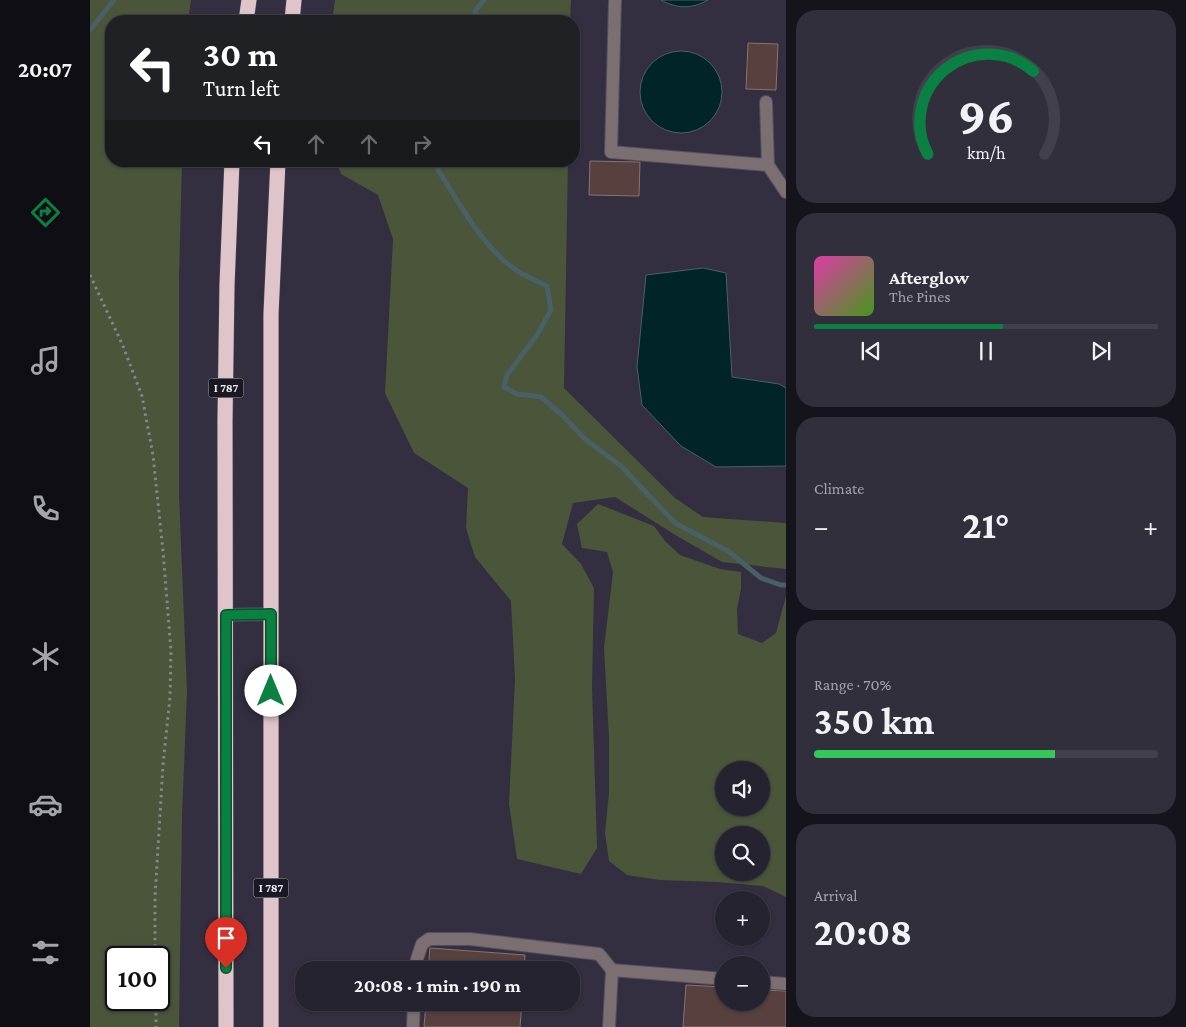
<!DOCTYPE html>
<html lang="en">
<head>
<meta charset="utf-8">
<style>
	:root { --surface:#262331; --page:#322f3d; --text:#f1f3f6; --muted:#a4a4ab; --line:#42404d; --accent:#0b8043 }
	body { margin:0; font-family:"Crimson Pro",serif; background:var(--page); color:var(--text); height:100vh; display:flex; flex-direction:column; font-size:19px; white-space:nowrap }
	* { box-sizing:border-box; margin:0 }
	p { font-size:16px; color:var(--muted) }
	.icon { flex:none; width:28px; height:28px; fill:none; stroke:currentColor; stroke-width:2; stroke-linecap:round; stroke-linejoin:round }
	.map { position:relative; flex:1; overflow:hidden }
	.drawer { display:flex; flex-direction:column; gap:10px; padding:10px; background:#15131b; width:400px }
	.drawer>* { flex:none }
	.top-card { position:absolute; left:15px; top:15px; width:475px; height:152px; border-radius:20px; box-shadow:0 1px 4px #0004,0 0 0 1px var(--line); background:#202124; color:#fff; overflow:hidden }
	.buttons { position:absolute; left:625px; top:761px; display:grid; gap:10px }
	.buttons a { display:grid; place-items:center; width:55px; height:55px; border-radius:50%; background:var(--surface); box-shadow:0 1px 4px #0004,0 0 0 1px var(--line); font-size:25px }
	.speed { position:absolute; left:15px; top:946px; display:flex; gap:10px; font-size:25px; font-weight:700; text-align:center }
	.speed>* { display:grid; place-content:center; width:65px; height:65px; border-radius:50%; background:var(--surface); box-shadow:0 1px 4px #0004,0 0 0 1px var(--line); line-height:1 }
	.speed .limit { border:2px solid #111; border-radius:8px; background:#fff; color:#111 }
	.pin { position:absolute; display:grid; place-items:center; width:42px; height:42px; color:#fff; margin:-51px -21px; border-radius:50% 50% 50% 0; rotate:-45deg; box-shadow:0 0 5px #0007 }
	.pin .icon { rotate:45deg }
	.me { position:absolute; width:55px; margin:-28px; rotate:0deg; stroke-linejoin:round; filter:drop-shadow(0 0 4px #0008) }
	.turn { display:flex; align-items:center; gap:18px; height:105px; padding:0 15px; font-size:22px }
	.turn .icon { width:65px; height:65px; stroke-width:2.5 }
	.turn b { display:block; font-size:35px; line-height:42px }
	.lanes { display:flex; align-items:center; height:48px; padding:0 15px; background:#0003; justify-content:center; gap:25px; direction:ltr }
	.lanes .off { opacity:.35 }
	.big { font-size:38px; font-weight:700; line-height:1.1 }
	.drawer .card { flex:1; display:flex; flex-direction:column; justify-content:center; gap:8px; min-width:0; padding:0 18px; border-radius:20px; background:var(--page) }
	.drawer .dial { align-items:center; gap:0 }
	.dial svg { height:130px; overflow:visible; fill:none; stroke:var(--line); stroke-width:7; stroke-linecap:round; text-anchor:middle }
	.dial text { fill:var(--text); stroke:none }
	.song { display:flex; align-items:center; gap:15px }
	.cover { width:60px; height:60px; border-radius:8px; background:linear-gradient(135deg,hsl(320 70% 55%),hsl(100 70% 35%)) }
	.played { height:5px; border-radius:2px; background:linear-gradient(90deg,var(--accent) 55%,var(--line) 55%) }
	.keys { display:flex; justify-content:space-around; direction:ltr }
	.heat { display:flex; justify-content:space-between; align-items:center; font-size:28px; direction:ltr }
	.charge { height:8px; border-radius:4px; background:linear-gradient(90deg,#34c759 70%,var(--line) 0) }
	.trip { position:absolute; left:205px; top:961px; width:285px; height:50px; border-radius:20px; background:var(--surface); box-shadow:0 1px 4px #0004,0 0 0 1px var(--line); font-weight:700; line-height:50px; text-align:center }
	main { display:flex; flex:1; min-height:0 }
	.menu { display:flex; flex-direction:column; width:90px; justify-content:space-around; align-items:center; background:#0f0e14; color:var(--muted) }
	.menu .icon { width:35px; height:35px }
	.menu .active { color:var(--accent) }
	.menu b { font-size:22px; color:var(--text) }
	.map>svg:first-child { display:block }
	.green { fill:#4a5539; fill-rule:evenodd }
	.water { fill:#002427; stroke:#486166 }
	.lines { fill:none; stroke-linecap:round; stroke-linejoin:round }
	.stream { stroke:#486166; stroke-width:5 }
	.building { fill:#57403e; stroke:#8b726f }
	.minor-casing { stroke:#514e5f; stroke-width:14 }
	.highway-casing { stroke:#514e5f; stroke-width:16 }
	.path { stroke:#868392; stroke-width:3; stroke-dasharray:2.5 4; stroke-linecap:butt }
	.minor { stroke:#7b6f71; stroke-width:12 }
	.highway { stroke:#dfc4c9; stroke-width:15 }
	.route-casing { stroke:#07532c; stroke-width:12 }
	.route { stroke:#0b8043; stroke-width:9 }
	.labels { text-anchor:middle; stroke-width:5; stroke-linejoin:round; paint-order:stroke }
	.shield { fill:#1a1820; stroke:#b0aeb9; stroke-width:1 }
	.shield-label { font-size:12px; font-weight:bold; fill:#f0eefa }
</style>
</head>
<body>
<main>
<nav class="menu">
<b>20:07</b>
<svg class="icon active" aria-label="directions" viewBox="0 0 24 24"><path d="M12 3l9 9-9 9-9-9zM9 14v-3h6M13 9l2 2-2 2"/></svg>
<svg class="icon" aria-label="music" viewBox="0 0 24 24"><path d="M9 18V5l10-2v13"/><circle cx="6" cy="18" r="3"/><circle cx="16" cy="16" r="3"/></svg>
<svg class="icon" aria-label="phone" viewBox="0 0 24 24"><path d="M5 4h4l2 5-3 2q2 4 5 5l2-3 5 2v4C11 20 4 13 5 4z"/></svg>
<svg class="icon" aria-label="climate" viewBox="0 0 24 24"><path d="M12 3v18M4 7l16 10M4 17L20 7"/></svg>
<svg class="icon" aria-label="car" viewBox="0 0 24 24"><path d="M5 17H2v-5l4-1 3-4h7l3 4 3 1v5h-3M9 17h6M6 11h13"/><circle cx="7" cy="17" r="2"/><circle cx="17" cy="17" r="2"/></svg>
<svg class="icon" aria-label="filters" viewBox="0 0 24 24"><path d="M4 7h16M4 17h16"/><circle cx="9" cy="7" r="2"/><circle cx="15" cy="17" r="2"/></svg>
</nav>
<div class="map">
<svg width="696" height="1027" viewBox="0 0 696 1027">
	<rect width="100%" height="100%" fill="#332f41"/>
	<!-- green -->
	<path class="green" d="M0,0H101L98,21H21V161H92L89,278V494L97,691L92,816L89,1027H0ZM26,958H69V1000H26Z
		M245,0H481L480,21H242Z
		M246,161H478L474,388L585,498L613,517L696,523V569L632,562L582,533L525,497L483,503L472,544L491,564L504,588L502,686L507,848L491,874L427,859L419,804L425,679L421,601L385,557L376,528L378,488L324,453L295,393L303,239L288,195L251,174Z
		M508,504L564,526L575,541L590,555L630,569L651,572V589L647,609L648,634L672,643L686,633L696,596V897L673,886L627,882L569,880L537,875L519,861L515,833L519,793V738L514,648L523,572L517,552L492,548L487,524ZM634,770H671V808H634ZM634,835H671V872H634Z"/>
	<!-- water -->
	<path class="water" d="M571,0H618C602,9 587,9 571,0Z
		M550 92a41 41 0 1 1 82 0a41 41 0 1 1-82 0Z
		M613,268L636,273L642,377L689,384L696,388V466L626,467L591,446L552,405L547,367L556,275Z"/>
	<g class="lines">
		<!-- stream -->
		<path class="stream" d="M389,21L385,11L394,0
			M0,30L24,0
			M349,161L348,170C370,204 394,250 429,272C438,277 448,282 457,286L461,310L447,335L417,375L414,387L427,394L451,397L471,414L495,439L531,466L585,523L638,551L671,578L691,585H696"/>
	</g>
	<!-- building -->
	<path class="building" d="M658,43L688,44L686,90L656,89Z
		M500,161L550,162L549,196L499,195Z
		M340,948L435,955L434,970H338Z
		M596,985L634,987V1002H671V990L696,991V1027H593Z
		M336,1002H432L430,1027H334Z"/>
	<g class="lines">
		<!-- minor casing -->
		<g class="minor-casing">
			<path id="minor" d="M525,0L521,152L678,165L696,192
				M676,102L678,165
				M136,615L181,614
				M326,970L327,959L332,944L339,939H380L509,954L522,970
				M671,982L696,984
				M323,1027L324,1002
				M519,1027L522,970L634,979"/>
		</g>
		<!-- highway casing -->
		<g class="highway-casing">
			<path id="highway" d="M156,21L159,0
				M202,21L204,0
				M136,1027L135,421L137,285L142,161
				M181,1027V314L188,161"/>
		</g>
		<!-- path -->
		<path class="path" d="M0,275L33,346L52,396L63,455L73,551L81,651L80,697L73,765L65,897V958
			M66,1000V1027"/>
		<!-- minor -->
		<use href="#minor" class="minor"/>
		<!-- highway -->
		<use href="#highway" class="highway"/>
	</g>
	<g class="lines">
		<!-- route casing -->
		<g class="route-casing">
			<path id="route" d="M136,968V615L181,614V691"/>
		</g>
		<!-- route -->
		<use href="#route" class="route"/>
	</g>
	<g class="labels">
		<!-- shield labels -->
		<g class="shield">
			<rect x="118.5" y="378.5" width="35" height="19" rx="4"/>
			<rect x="163.5" y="878.5" width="35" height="19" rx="4"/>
		</g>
		<g class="shield-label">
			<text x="136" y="392">I 787</text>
			<text x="181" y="892">I 787</text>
		</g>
	</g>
</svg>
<div class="buttons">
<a><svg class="icon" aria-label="sound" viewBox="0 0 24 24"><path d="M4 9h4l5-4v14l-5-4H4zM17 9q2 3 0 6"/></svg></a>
<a><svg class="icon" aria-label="search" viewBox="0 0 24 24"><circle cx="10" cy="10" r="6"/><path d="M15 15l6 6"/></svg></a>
<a>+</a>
<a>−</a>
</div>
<div class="speed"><div class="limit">100</div></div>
<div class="pin" style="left:136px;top:968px;background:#d93025"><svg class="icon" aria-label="arrive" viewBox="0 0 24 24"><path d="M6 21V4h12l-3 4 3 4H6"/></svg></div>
<svg class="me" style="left:181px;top:691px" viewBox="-20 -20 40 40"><circle r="19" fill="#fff"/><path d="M0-13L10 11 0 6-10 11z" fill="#0b8043"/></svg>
<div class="trip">20:08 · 1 min · 190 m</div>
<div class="top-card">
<div class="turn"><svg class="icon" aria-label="left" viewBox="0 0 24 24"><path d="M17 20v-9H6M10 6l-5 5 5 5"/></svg><div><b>30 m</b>Turn left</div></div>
<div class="lanes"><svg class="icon" aria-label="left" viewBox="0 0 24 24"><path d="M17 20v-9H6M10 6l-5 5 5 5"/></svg><svg class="icon off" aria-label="ahead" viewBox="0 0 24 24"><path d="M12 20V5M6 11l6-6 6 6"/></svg><svg class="icon off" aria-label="ahead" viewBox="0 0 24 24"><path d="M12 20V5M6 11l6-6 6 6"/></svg><svg class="icon off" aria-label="right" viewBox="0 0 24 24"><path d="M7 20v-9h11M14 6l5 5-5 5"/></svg></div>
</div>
</div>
<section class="drawer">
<div class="card dial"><svg viewBox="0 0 100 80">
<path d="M14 69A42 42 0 1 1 86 69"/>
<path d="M14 69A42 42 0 0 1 79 18" stroke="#0b8043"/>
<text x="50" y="56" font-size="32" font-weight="700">96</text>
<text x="50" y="72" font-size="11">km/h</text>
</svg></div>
<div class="card">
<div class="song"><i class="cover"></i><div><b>Afterglow</b><p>The Pines</p></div></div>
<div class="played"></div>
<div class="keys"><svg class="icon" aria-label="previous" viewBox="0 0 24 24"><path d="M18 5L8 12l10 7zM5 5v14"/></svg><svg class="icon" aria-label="pause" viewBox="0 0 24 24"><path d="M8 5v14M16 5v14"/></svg><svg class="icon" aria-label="next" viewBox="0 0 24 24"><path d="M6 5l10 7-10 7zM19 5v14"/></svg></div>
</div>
<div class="card"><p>Climate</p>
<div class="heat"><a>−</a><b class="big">21°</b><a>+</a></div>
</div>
<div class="card"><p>Range · 70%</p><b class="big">350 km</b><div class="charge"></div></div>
<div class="card"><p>Arrival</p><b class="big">20:08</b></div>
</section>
</main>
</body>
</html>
